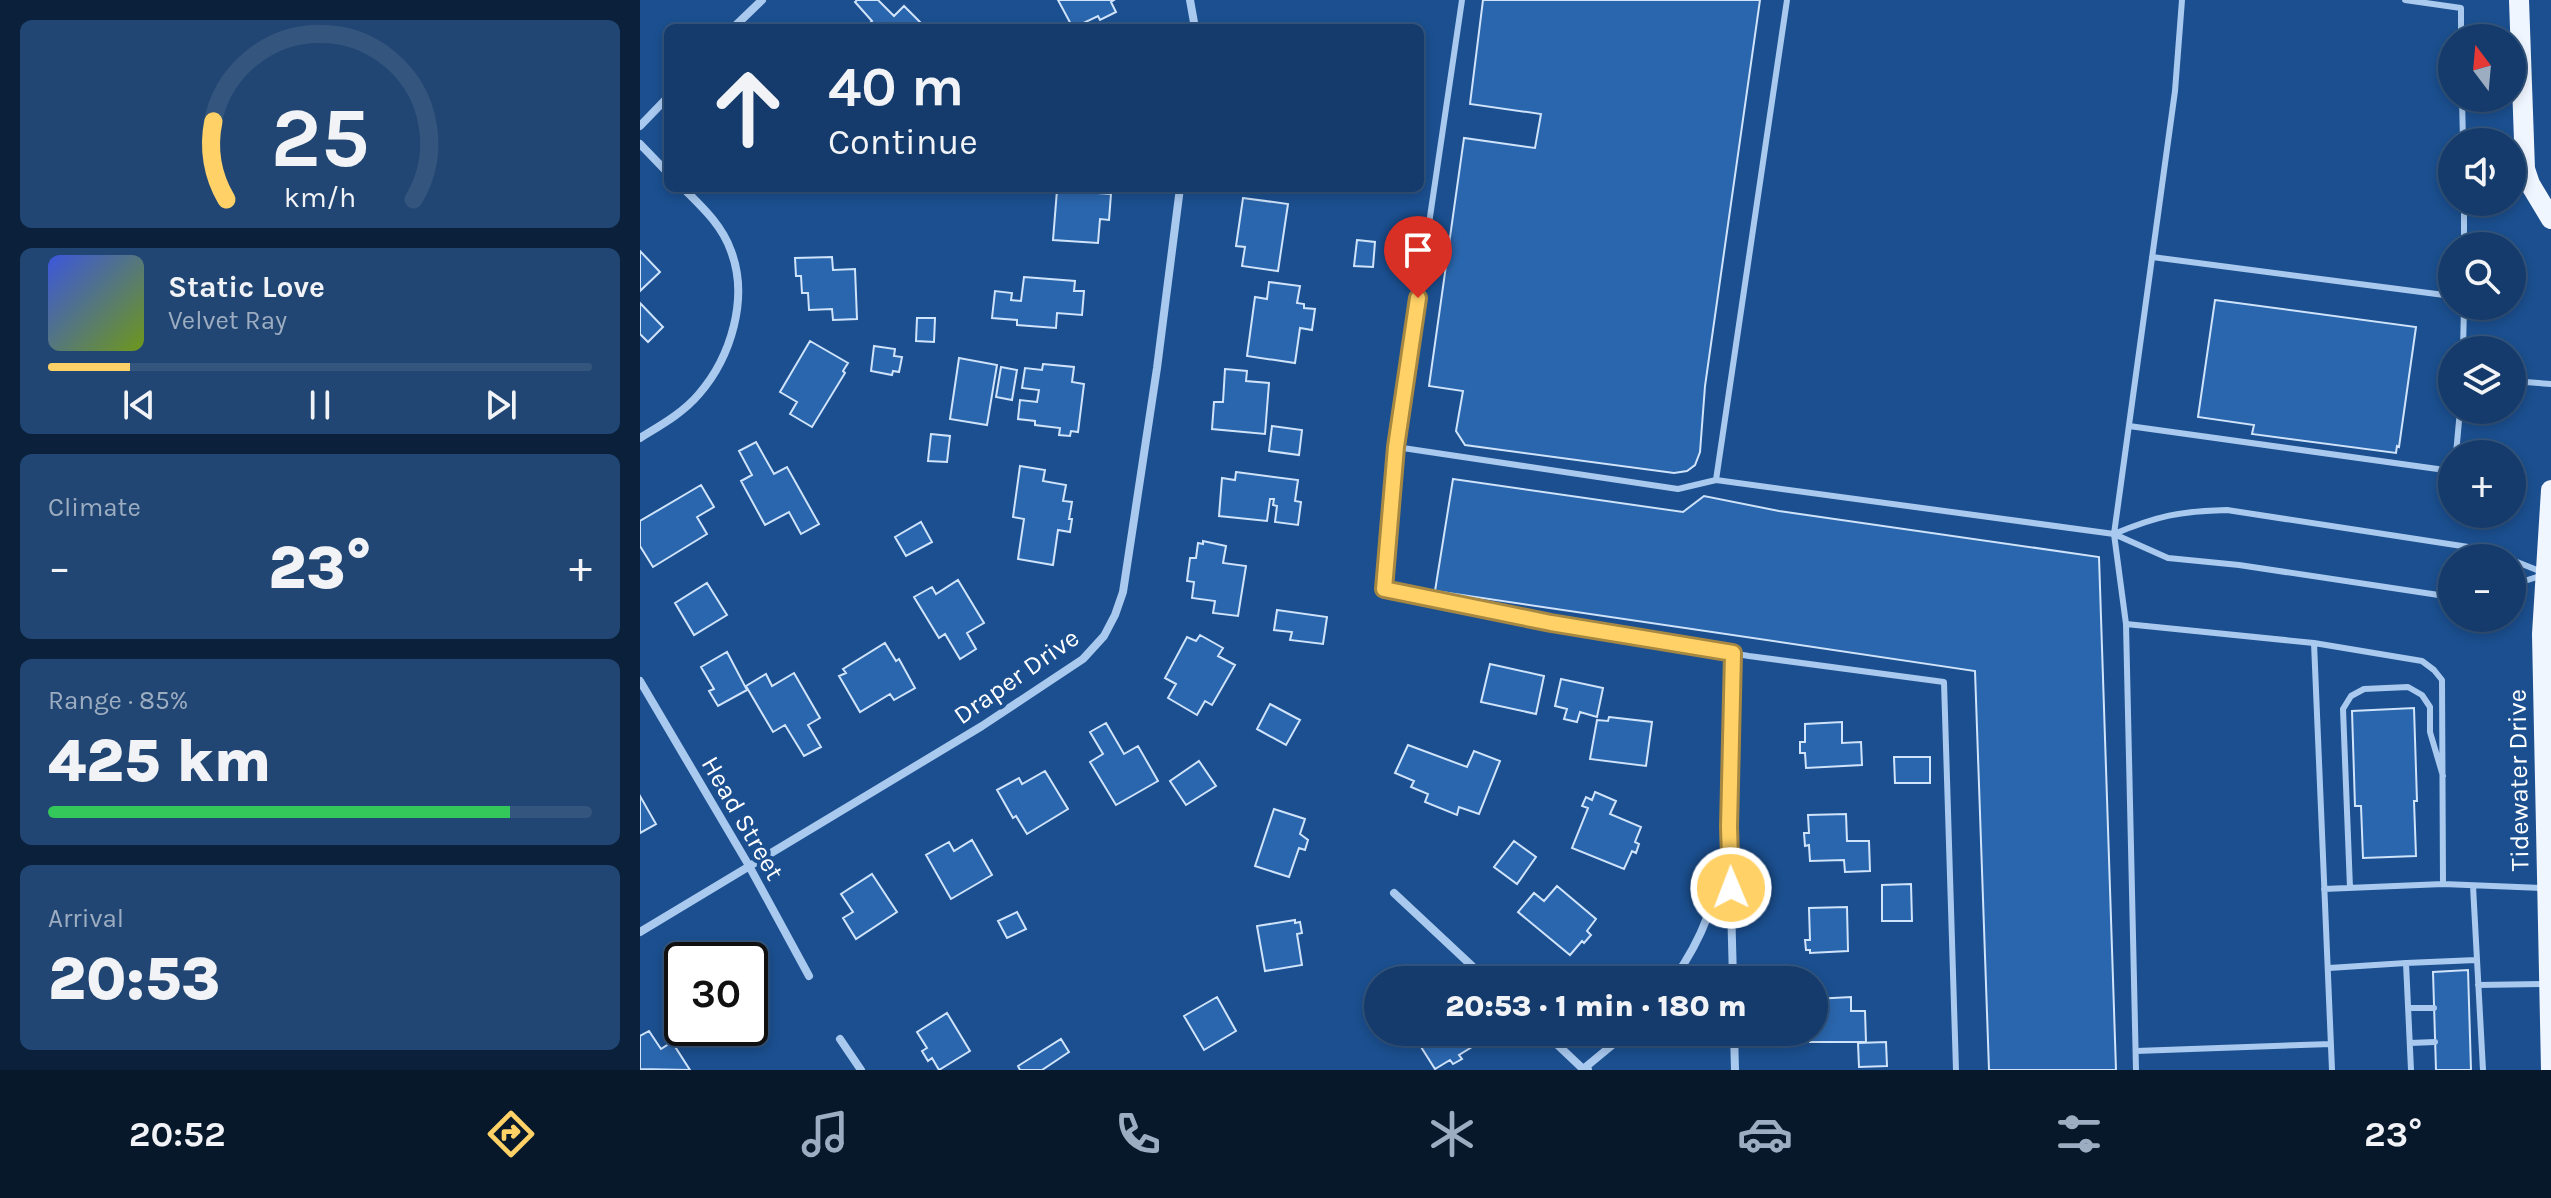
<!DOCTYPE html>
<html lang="en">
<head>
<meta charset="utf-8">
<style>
	:root { --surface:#143b6b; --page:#214673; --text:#f1f3f6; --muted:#9dadc1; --line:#33557e; --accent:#ffd166 }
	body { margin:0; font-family:Karla,sans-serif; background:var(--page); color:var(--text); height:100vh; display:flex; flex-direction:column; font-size:30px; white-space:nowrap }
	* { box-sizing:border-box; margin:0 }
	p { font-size:26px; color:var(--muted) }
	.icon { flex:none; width:44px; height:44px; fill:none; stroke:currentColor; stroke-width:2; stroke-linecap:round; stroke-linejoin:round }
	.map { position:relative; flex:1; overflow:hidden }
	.panel { display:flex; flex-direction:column; gap:20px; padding:20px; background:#0b203b; width:640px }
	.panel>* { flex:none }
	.top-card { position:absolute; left:24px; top:24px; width:760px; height:168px; border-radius:12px; box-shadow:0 4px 12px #0003,0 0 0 2px var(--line); background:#143b6b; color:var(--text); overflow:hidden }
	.needle { width:52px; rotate:344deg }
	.tools { position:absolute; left:1798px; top:24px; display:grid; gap:16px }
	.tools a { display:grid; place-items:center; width:88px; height:88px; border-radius:50%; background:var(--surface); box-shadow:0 4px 12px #0003,0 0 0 2px var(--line); font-size:40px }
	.speed { position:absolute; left:24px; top:942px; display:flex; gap:16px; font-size:40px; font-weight:700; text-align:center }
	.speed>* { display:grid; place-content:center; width:104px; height:104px; border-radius:50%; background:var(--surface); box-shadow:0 4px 12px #0003,0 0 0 2px var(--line); line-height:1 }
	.speed .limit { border:4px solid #111; border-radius:12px; background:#fff; color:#111 }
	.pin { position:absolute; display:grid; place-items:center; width:68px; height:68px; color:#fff; margin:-82px -34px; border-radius:50% 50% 50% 0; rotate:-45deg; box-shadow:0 0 8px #0007 }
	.pin .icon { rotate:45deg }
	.me { position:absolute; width:88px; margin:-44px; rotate:359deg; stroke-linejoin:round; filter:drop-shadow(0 0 6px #0008) }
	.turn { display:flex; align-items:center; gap:28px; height:168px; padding:0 32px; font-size:36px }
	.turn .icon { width:104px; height:104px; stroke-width:2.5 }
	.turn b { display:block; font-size:56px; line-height:68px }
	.big { font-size:60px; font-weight:800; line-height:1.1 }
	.panel .tile { flex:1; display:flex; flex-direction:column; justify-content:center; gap:12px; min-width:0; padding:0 28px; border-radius:12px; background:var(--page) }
	.panel .dial { align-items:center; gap:0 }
	.dial svg { height:208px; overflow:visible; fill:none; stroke:var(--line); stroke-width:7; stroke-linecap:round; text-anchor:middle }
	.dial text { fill:var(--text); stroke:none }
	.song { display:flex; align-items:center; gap:24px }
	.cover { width:96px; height:96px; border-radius:12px; background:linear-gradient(135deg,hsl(230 70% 55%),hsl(80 70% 35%)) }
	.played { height:8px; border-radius:4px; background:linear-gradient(90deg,var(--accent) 15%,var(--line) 15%) }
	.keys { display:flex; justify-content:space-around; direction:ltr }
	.heat { display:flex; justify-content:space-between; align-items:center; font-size:44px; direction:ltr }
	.charge { height:12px; border-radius:6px; background:linear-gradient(90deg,#34c759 85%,var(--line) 0) }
	.trip { position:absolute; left:724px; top:966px; width:464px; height:80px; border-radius:40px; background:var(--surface); box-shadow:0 4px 12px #0003,0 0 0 2px var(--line); font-weight:800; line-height:80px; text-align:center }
	.tab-bar { display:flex; height:128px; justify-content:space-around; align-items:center; background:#08182b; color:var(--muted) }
	.tab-bar .icon { width:56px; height:56px }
	.tab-bar .active { color:var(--accent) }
	.tab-bar b { font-size:36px; color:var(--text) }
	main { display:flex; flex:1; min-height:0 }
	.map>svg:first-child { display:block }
	.building { fill:#2a66ad; stroke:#cfe3fa; stroke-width:2 }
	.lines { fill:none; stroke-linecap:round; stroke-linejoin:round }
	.lane { stroke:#a9c9ee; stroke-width:6 }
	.street { stroke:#a9c9ee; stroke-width:8 }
	.primary { stroke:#f0f6ff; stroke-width:20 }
	.route-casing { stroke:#a68842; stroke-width:20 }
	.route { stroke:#ffd166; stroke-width:14 }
	.labels { text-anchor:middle; stroke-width:8; stroke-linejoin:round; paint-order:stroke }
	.street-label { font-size:26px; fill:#fff; stroke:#1b4f8f }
</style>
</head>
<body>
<main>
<section class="panel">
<div class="tile dial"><svg viewBox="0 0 100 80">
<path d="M14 69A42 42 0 1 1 86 69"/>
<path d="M14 69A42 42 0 0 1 9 39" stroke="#ffd166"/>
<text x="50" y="56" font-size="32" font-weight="700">25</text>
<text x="50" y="72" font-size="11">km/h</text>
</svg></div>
<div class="tile">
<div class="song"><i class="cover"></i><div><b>Static Love</b><p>Velvet Ray</p></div></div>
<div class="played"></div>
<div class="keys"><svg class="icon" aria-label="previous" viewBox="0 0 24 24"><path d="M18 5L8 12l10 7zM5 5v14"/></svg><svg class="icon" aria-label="pause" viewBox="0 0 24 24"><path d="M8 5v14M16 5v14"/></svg><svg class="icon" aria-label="next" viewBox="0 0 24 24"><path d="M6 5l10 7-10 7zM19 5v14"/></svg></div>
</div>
<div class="tile"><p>Climate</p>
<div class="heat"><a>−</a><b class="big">23°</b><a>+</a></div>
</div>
<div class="tile"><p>Range · 85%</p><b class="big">425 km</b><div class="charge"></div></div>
<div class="tile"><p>Arrival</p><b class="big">20:53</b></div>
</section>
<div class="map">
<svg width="1911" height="1070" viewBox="0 0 1911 1070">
	<rect width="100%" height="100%" fill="#1b4f8f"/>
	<!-- building -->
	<path class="building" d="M217,0H238L254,16L264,6L286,28H225L232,21L215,2Z
		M418,0H474L471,2L476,12L460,20L458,16L433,28Z
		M843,0H1120L1065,386L1060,452L1055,465L1047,471L1034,473L825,445L816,431L823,391L789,386L824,138L895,148L901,114L830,104Z
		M417,190L471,194L469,220L460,219L458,243L413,240Z
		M603,198L648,204L638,271L602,266L605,247L596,246Z
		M717,240L735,242L733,267L714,266Z
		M0,251L20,272L0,291Z
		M192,257L193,270L215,269L217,319L193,320L192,309L169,310L168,293H162L161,276H156L155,258Z
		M384,277L435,281L434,291H444L442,315L417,313L416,328L377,325V320L352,318L355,291L372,293L371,300L381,301Z
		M629,282L660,286L657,303L664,304V308L675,309L672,330L660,328L655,363L607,356L615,297L627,299Z
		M1575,300L1776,327L1759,447L1757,446L1756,453L1612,434L1614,425L1558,417Z
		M0,303L23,327L8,342L0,334Z
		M277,318H295L294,342L276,341Z
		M170,341L208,363L203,371L205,373L172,427L150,414L157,402L140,392Z
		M234,346L255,349L254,356L262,357L259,372L253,371L252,375L231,371Z
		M319,358L357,365L347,425L310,419Z
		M403,364L434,367L432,382L444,384L438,432L431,431L430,436L419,435L420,428L395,425V421L378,419L380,400L397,402L399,390L382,388L385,368L402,370Z
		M361,367L377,370L372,400L356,397Z
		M585,369L607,371L606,381L629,383L625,434L572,429L574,402H583Z
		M632,426L662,430L659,455L629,451Z
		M291,434L310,436L307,462L288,461Z
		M116,442L134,474L147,467L179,524L161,534L149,512L125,525L101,481L112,475L99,451Z
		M380,466L405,470L403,481L426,485L423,501L432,502L429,519H432L430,532L418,530L413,565L378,559L384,519L373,517Z
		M596,472L658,480L655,501L661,502L658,525L635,522L637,506L633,505L634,499H630L627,521L579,516L582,478L595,480Z
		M813,479L1043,512L1064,496L1139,511L1459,557L1476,1070H1349L1335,671L795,591Z
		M61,485L74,507L57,517L67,534L13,567L0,546V521Z
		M281,522L292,542L266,556L255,537Z
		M563,541L586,546L583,563L606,566L598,616L573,613L575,601L552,598L554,582L547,581L550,558H556L558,543L563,544Z
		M318,580L344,623L327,633L336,649L320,659L305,634L299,638L274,597L292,587L296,594Z
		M67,583L87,615L54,635L35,603Z
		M637,610L687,617L683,644L650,640L652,632L634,630Z
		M560,635L583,648L578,656L595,665L572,705L565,701L557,715L528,698L536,684L525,678L547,637L556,641Z
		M245,643L256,661L259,659L275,688L254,700L250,694L220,712L199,676L206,673L203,669Z
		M87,652L107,690L78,706L69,691L74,689L61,667Z
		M850,664L904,676L896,714L841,702Z
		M154,673L180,718L168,725L181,747L164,756L145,725L133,732L106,686L126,674L132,686Z
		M921,679L963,688L957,717L940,712L937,722L924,719L927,709L915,706Z
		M630,704L660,720L646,745L617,729Z
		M1774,708L1777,801H1774L1776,856L1723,858L1721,806H1715L1712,711Z
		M969,717L1012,722L1006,766L950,759L957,720L968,721Z
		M1202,722V743L1221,742L1222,765L1166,768L1165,753H1160V742H1165V724Z
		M466,723L484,754L498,746L518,781L476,805L450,762L463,754L450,732Z
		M768,745L827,767L834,751L860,761L839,814L819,807L817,815L785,802L788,794L771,787L774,781L755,773Z
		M1254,757H1290V783H1255Z
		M559,761L576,786L546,805L530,781Z
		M405,771L428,809L387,834L376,816L373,818L357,790L379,778L382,784Z
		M955,792L976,801L970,814L1001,827L995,842L999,844L996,853L992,851L984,869L932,848L948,808L942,806L946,797L952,800Z
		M0,796L16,824L0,833Z
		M634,809L665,819L660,834L668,840L665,850L659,848L649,877L615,866Z
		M1206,814L1207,841H1229L1230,871L1205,872L1204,860L1170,861L1169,845L1165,846L1164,833H1169L1168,815Z
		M332,840L352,875L311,899L286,855L309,842L314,851Z
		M874,841L896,857L877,884L854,867Z
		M232,874L257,912L216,939L203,918L213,912L201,894Z
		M1271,884L1272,921H1242V885Z
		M917,886L956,919L947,931L951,935L944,943L942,941L930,955L878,912L894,893L904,901Z
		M1207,907L1208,951L1170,953V950H1166L1165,940H1170L1169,908Z
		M377,912L386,929L367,938L358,921Z
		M655,920V923L660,922L662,933L657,934L662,965L625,971L617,926Z
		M95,946L101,955L105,952L112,962L110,963V960H61L79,949L82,954Z
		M1828,970L1831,1070H1796L1793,972Z
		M577,997L596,1031L564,1050L544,1016Z
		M1211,997V1011H1225L1226,1042H1170V1032H1174V999Z
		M307,1013L330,1051L299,1070L292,1058L288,1061L282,1051L287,1048L277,1032Z
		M9,1031L21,1049L32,1042L50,1070L0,1069V1036Z
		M786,1032H823L832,1047L819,1055L822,1059L813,1064L810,1060L795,1069L776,1039Z
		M421,1039L429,1052L402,1070H380L378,1066Z
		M1246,1042L1247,1066L1219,1067L1218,1043Z"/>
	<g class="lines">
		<!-- lane -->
		<path class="lane" d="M822,0L756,447L744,589L911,623L1109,656L1304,682L1316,1070
			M1542,0L1535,91L1474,534L1486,624L1674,643L1692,1070
			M1765,0L1821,8V38
			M1822,98L1823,142
			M1824,202V246
			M1512,257L1812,296
			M1823,350L1824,306
			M1872,381L1911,384
			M1489,426L1812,471
			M756,447L1038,489L1076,480L1474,534L1528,558L1599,565L1812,597
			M1816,454L1820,410
			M1076,480L1147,0
			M1474,534C1517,516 1540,511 1587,510L1848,550L1868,558
			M1872,560L1902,572
			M1872,585L1903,575
			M1486,624L1496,1070
			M1674,643L1782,661L1794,670L1802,680L1803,884
			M1092,699L1093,653
			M1833,886L1843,1070
			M1710,888L1703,709L1711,696L1724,689L1768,687L1782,695L1790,707V732L1803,776
			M1684,889L1803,884L1904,888
			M1766,963L1836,960
			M1689,968L1766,963L1771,1070
			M1838,985L1906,984
			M1768,1008H1794
			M1770,1043L1795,1042
			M1496,1051L1691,1044"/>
		<!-- street -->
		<path class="street" d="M550,0L555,28
			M93,28L122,0
			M0,126L28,97
			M0,144L28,173
			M0,438C21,425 43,413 59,394C91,357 109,298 91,251C82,225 62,207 43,188
			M0,681L108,864L169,976
			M1092,699L1089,827L1093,980
			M754,893L847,980
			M0,932L342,726L443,659L464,636L475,615L483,592L517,368L540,188
			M1033,980C1064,937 1077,897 1086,845
			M904,1032L943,1069L948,1070
			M1094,1032L1095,1070
			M200,1039L221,1070
			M942,1070L988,1032"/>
		<!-- primary -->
		<path class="primary" d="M1879,0L1885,169L1890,184L1911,219
			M1911,1070L1902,634L1911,490"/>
	</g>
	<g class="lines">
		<!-- route casing -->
		<g class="route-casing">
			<path id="route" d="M778,298L756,447L744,589L911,623L1093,653L1089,827L1091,888"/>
		</g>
		<!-- route -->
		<use href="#route" class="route"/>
	</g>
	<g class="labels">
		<!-- street labels -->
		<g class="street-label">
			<text transform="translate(376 676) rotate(-35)" y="9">Draper Drive</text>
			<text transform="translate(1878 780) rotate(-91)" y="9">Tidewater Drive</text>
			<text transform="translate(103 818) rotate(60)" y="9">Head Street</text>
		</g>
	</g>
</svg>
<div class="tools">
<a><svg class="needle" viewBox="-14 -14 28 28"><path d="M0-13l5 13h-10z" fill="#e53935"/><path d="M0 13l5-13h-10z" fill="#9dadc1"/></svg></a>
<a><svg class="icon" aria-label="sound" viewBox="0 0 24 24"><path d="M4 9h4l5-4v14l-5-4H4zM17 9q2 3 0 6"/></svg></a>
<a><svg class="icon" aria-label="search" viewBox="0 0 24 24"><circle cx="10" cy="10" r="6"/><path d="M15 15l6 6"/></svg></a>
<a><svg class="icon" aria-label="layers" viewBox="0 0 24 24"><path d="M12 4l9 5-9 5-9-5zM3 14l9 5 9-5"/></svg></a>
<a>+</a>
<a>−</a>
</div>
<div class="speed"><div class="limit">30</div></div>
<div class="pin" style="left:778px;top:298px;background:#d93025"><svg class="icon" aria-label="arrive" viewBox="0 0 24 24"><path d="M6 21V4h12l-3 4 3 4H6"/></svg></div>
<svg class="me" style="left:1091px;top:888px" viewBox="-20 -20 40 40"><circle r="17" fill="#ffd166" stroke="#fff" stroke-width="3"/><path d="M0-11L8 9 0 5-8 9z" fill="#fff"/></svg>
<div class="trip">20:53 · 1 min · 180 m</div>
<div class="top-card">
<div class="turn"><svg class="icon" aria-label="ahead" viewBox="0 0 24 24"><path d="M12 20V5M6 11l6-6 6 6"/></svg><div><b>40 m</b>Continue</div></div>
</div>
</div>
</main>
<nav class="tab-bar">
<b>20:52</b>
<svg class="icon active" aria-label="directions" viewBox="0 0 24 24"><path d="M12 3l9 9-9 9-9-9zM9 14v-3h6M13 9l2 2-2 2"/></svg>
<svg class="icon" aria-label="music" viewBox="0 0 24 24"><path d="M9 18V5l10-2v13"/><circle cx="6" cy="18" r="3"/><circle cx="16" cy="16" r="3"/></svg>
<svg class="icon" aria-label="phone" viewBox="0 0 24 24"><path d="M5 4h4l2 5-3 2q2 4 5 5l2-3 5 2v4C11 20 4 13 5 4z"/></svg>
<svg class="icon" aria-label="climate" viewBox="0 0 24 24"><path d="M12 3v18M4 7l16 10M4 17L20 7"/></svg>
<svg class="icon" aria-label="car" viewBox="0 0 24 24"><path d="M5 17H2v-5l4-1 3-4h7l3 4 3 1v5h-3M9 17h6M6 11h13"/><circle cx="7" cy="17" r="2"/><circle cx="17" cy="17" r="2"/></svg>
<svg class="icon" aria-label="filters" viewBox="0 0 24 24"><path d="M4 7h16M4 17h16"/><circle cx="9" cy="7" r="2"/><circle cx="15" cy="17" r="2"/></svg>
<b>23°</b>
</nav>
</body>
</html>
